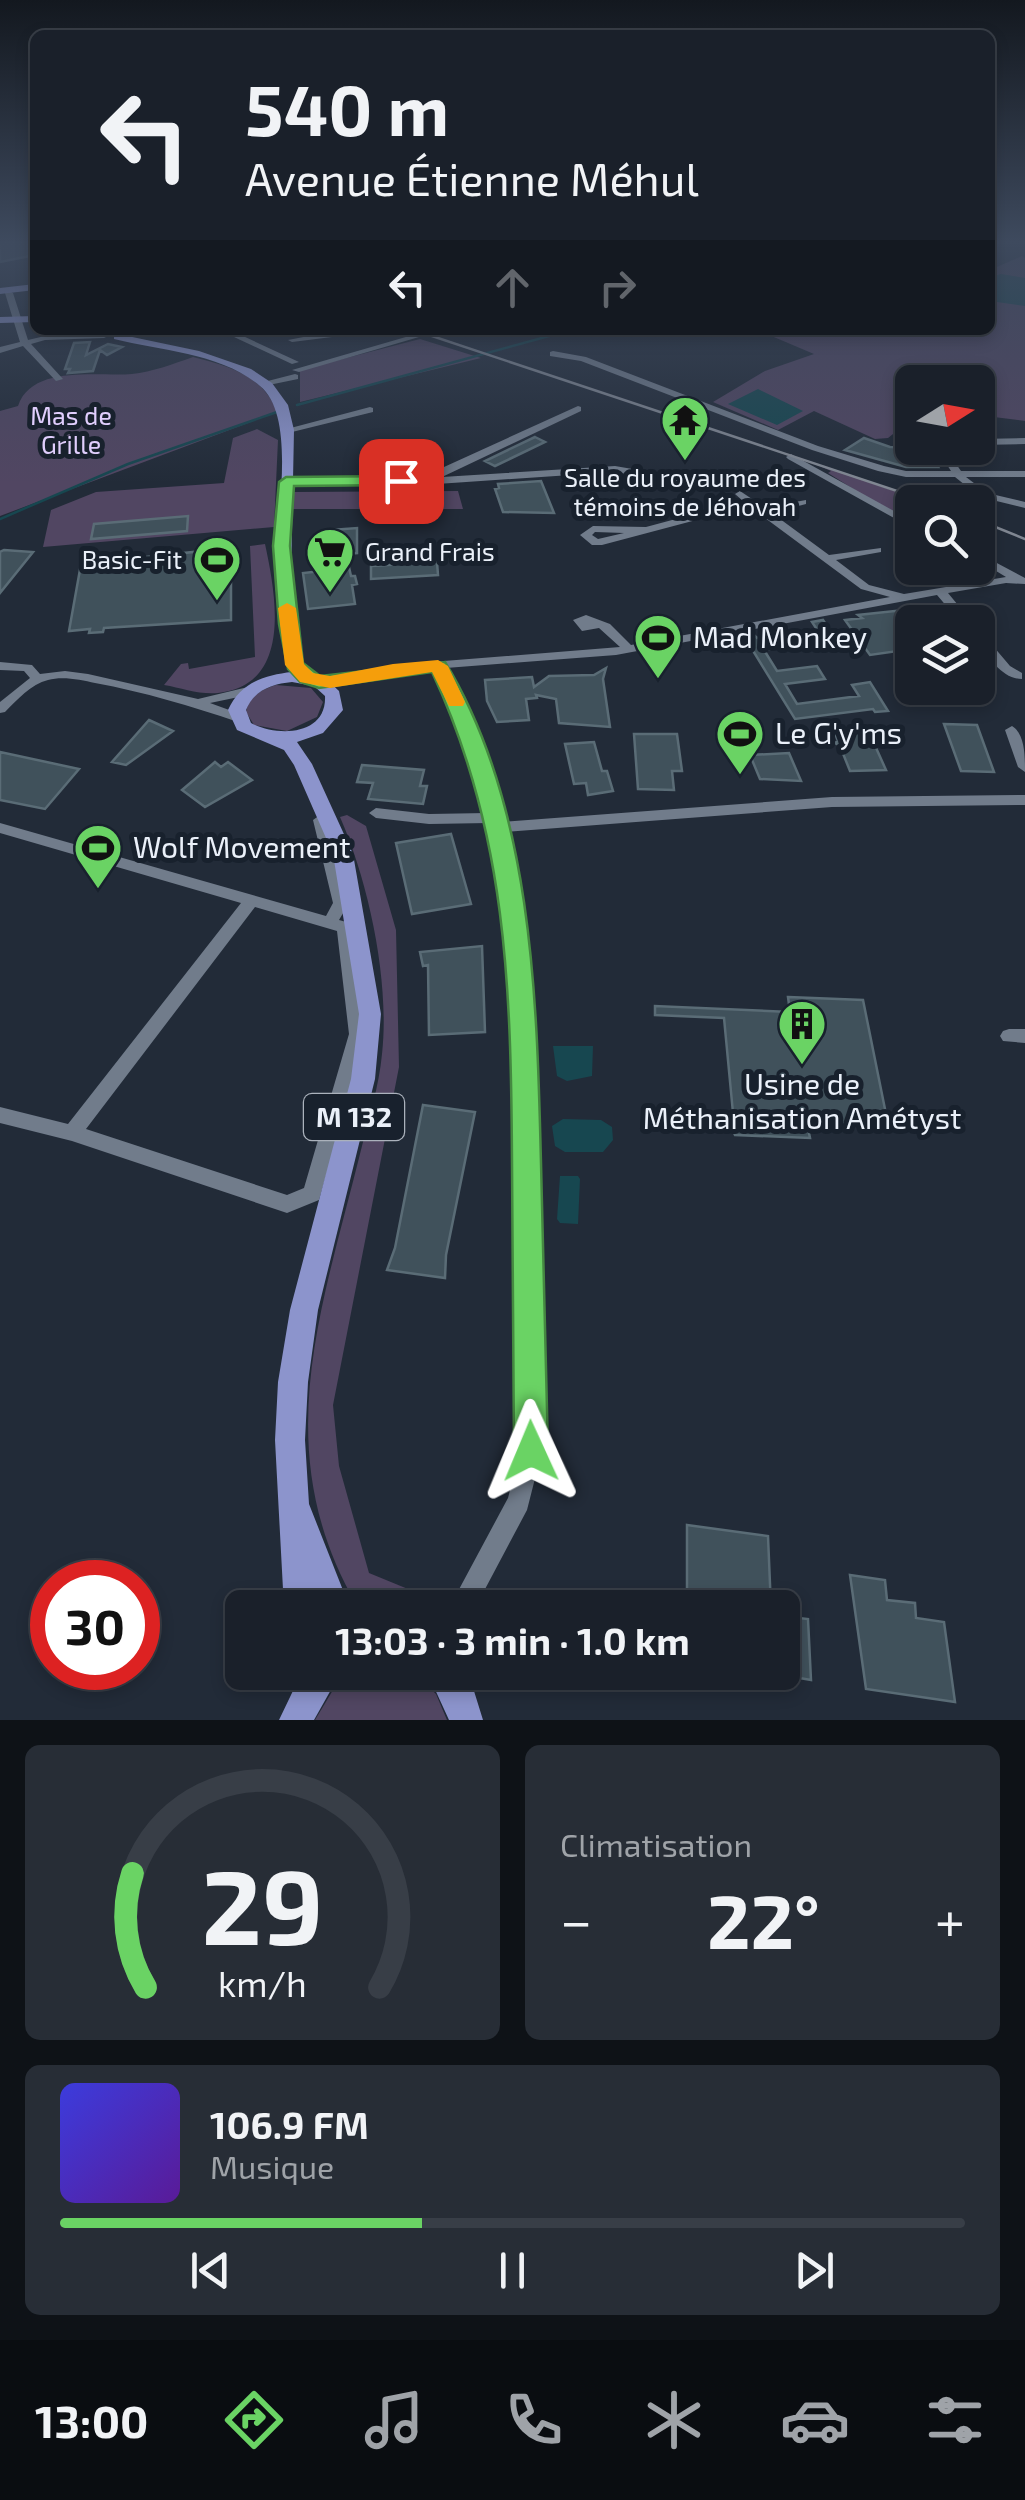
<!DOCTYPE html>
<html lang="fr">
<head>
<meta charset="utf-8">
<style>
	:root { --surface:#1a202a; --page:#272d36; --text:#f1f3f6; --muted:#9fa3a8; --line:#383e47; --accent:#6ad364 }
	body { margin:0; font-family:"Exo 2",sans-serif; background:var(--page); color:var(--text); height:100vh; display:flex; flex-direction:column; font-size:38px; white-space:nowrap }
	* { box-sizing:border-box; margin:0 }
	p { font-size:32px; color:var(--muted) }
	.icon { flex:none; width:55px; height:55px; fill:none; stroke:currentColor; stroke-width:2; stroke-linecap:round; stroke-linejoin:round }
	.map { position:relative; height:1720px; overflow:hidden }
	.details { display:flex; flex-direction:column; gap:25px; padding:25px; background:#0e1217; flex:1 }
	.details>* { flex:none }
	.banner { position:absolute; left:30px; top:30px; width:965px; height:305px; border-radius:15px; box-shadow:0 5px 15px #0003,0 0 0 2px var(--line); background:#1a202a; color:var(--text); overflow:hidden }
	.needle { width:65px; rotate:79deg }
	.fabs { position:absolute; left:895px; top:365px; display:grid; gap:20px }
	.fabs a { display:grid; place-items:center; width:100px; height:100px; border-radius:15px; background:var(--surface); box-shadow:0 5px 15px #0003,0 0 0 2px var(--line); font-size:50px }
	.speed { position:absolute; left:30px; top:1560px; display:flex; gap:20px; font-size:50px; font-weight:700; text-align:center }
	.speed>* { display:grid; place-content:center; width:130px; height:130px; border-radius:50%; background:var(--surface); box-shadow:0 5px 15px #0003,0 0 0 2px var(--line); line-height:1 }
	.speed .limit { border:15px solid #d22; background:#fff; color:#111 }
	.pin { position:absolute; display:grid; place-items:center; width:85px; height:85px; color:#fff; margin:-42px; border-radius:20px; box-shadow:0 5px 15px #0006 }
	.me { position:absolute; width:110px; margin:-55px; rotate:359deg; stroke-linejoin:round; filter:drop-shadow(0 0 8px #0008) }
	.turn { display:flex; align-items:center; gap:35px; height:210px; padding:0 50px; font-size:45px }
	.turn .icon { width:130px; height:130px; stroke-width:2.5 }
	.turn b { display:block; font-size:70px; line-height:85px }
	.lanes { display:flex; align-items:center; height:95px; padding:0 50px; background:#0003; justify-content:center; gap:50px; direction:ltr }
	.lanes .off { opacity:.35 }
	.big { font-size:75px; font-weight:700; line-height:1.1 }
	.details .tile { flex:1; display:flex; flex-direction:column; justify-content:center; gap:15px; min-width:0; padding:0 35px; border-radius:15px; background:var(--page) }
	.details .dial { align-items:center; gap:0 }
	.dial svg { height:260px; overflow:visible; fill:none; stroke:var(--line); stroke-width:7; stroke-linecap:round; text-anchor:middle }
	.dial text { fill:var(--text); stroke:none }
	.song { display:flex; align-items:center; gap:30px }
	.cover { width:120px; height:120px; border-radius:15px; background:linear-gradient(135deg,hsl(240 70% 55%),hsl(270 70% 35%)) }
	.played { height:10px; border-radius:5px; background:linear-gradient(90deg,var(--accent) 40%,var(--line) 40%) }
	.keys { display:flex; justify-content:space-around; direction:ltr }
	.heat { display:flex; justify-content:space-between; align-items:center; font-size:55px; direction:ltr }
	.details .tiles { flex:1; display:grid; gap:25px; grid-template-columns:1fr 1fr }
	.tile:last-child { grid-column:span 2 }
	.trip { position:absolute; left:225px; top:1590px; width:575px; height:100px; border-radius:15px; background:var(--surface); box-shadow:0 5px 15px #0003,0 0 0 2px var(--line); font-weight:700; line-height:100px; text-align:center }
	.dock { display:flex; height:160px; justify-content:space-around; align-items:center; background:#0a0d11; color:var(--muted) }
	.dock .icon { width:70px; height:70px }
	.dock .active { color:var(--accent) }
	.dock b { font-size:45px; color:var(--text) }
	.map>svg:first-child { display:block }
	.green { fill:#514662 }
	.water { fill:#174750 }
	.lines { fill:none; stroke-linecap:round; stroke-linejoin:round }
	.stream { stroke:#174750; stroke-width:2.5 }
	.building { fill:#40515b; stroke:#5a6c76; stroke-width:2.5 }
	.minor { fill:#717c8b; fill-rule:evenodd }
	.major { fill:#8c94cc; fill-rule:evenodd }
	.tram { stroke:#808792; stroke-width:2.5 }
	.route { fill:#6ad364; stroke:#458941; stroke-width:2.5 }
	.slow { fill:#f59e0b }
	.labels { text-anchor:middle; stroke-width:10; stroke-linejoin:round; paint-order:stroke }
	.far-park-label { font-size:25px; fill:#e0cefd; stroke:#18212d }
	.far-poi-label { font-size:25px; fill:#eaf0f9; stroke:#18212d }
	.shield { fill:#18212d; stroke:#abb2bc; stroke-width:2.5 }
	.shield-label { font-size:28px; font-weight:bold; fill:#eaf0f9 }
	.poi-label { font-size:30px; fill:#eaf0f9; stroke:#18212d; text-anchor:start }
</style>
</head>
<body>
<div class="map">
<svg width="1025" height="1720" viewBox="0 0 1025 1720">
	<rect width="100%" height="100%" fill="#222b38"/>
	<!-- green -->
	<path class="green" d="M1022,256L1025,258V421L978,415V382H912V419L888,438L875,439L814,411L778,430L713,402L765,371L814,354L757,330H990V270Z
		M420,339L481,358L300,402V370Z
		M193,357C228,366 263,375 277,412L0,516V411L18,406C32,364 99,377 132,374C152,372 173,364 193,357Z
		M257,429L278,440L274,527L43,547L51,510L96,492L224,483L233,438Z
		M806,460L925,502H912L893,514L828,473L831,471Z
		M458,491L463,509H293V492Z
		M265,544C276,595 293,685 218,693C200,695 182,688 164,685L181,664L188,663L189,669L255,657L250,546Z
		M276,685L311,688L323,702L317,717L287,731L254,725L246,712C249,696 261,690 276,685Z
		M347,815L366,826L396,930L399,1067L333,1405L339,1466L369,1573L442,1603L439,1607L356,1604C267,1449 322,1309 361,1150C369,1118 379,1086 382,1054C390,982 369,883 340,817Z
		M353,1672L414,1673L436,1694L447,1720H315L336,1685Z"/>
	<!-- water -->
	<path class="water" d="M1001,274L1025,278V306L990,301V277Z
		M758,389L803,411L777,425L728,404Z
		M553,1046H593L592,1076L567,1081L557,1076Z
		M563,1119L601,1120L612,1127L613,1140L603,1152H565L555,1146L552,1126Z
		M560,1176H578L580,1179L578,1224L560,1223L557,1219Z"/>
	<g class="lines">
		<!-- stream -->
		<path class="stream" d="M297,405L571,330
			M0,519L128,464L277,412"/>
	</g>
	<!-- building -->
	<path class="building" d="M0,243H35V255L0,262Z
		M90,342L86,355L108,344L122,347L107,355L100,350L93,371L68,373L70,369H65L74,343Z
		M535,437L545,442L495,466L485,461Z
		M864,438L890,447L926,448L938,467H906L845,450Z
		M541,481L554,513L503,512L495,489L499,488L498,484Z
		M188,516L187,531L91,539L94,524Z
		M357,528V553L346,554L351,576H355L357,584L352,585L355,604L308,609L303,573L331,570L332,530Z
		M231,548V620L104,628L103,632L89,633L90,629L69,631L81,564Z
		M4,550L33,552L0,593V552Z
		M437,562L438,575L371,579V566Z
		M904,610L912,621V649L870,655L845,620L862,618L858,615Z
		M823,620L840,646L829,648L826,643L764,650L777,671L817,666L825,679L785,684L797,704L859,696L852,685L870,682L888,711L875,712L873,709L795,719L744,636L754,635L757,638L818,631L812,622Z
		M606,668L603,679L610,727L559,723L556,699L536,695L537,698L526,699L529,720L497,722L487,701L485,680L532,677L534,687L549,676L594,675Z
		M149,720L173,731L126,765L112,762Z
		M944,724L977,725L994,772L961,771Z
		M868,730L886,770L850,771L840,746L835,743L838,741L834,731Z
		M634,734H677L682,771H672L674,790L638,789Z
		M594,742L602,771H607L613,791L588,795L586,783L574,784L565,744Z
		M0,752L79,769L45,809L0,800Z
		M789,753L801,781L760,779L750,755Z
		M215,762L221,767L228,762L252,780L205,807L182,790Z
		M362,765L424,770L420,786H427L423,804L368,799L373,783L357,782Z
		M451,834L471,904L412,914L396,843Z
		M482,946L485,1032L429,1035L428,965L423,966L420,952Z
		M788,997L863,1000L888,1124L807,1123L810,1138L735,1135L726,1115L733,1113L724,1018L655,1015V1006L790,1012Z
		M423,1105L475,1112L446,1255L445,1278L387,1270L395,1248Z
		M687,1525L768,1536L771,1608H687Z
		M850,1575L885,1580L887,1600L915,1603L916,1618L944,1622L955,1702L866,1689Z
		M782,1616L808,1619L811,1680L782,1675Z"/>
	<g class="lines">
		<!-- minor -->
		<path class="minor" d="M9,291L13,293L28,340L45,336L104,334L108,336L104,338L45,340L31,344L63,379L56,381L23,346L0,353V347L20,342L5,293Z
			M219,330H230L299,362L292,364Z
			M340,330H349L340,336L292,342L288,340Z
			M430,330H443L299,372L292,370Z
			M553,351L586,357L818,446L884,466L906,471H951L936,448H945L961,471H1025V477H966L987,493L1025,502V508L980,497L955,477H906L878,471L812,450L581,361L550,356V352Z
			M295,374L298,375V379L264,386L260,383Z
			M578,406L581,407V411L442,477L615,466L714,483L719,486L714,489L615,472L437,484H286L281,481L286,478L432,477L433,472Z
			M370,407L373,408V412L288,433L283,430Z
			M1025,438V444L978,445V439Z
			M791,454L912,521V528L788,459L786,457Z
			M740,491L770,511L779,505L806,500V504L787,509L776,516L829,555L881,548V552L836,560L869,585L904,594L1006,577L978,560V553L1025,578V584L1006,583L948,593L972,622H960L937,595L616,655L446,668C469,717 493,770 503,822L832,797L1025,795V805L832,807L505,832L527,943L536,1097L542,1451L527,1510L475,1608H449L508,1498L520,1451L518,1097L511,943L489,823L429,824L376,818L369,813L376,808L429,814L487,813L453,712L434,669L319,686L313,682L319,678L406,664L620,647L599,628L582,631L573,620L586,615L610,624L631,645L890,597L861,589L749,506L602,545H592L580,535L593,526L646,527L743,501L735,494ZM595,532L624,533L598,539L592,535Z
			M978,632L982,633L1010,666L1022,673V679C1002,679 990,658 978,643Z
			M0,662L32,665L40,674L65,671L88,674L198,699L248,687L254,691L253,694L210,703L243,715L245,718L238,722C191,706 144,692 95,683C81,680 63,676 48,680C31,684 17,700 5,712L0,713V702L30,678L24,671L0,670Z
			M1012,726C1025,734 1025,756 1025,772L1018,767L1005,730Z
			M320,815L327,820L349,903L339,920L350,923L352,927L367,1034L319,1200L287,1213L72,1141L0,1123V1107L68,1124L241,903L0,833V823L326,916L333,903L313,820ZM255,907L337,931L349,1034L304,1188L287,1195L86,1129Z
			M1009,1029H1025V1043L1003,1041L1000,1036L1003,1031Z"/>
		<!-- major -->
		<path class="major" d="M35,284V290L0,294V288Z
			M35,316V322L0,323V317Z
			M118,334L199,351L251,369L272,383L288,405L294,430L291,580L302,664L314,676L325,678L339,691L343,710L323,733L297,742L312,764L353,854L381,1014L375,1079L318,1310L308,1382L305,1440L309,1504L350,1608H284L275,1440L278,1382L290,1310L351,1079L359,1014L333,854L294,765L284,750L237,730L228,710C240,683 264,675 292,672L286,665C282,637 277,609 275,580C273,531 300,419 260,386C221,353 162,351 114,339V335ZM292,682L314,686L325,696C327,736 277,737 251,723L246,710C254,690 272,684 292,682Z
			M302,1672H341L314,1720H279Z
			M427,1672H463L474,1691L483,1720H449Z"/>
		<!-- tram -->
		<path class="tram" d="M414,330L930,502
			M978,520L1025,539"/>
	</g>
	<!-- sky -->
	<linearGradient id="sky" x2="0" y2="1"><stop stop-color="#13181f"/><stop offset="0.5" stop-color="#3e4a5e"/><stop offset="1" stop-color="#3e4a5e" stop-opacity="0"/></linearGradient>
	<rect width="1025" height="483" fill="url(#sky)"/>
	<!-- route -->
	<path class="route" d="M286,477L401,476L408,481L401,485L294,486L290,546L303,663L320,676L445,662C533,806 537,1000 541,1163C543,1259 546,1355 548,1451L543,1463L531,1468L519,1463L514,1451C513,1355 513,1258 512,1162C511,989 507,832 432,672L319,688L300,682L288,669L279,624L273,546L279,482Z"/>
	<!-- slow -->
	<path class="slow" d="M287,603L296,608L304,664L313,673L330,676L393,664L438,660L448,666L465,702L463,706H449L432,672L330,688L300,682L285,665L278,608Z"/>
	<!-- icons -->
	<defs>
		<g id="temple-pin" transform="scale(2.5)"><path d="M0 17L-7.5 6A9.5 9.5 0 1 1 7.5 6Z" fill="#6ad364" stroke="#18212d"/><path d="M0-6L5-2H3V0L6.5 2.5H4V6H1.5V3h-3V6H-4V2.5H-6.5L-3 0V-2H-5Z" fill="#111"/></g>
		<g id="supermarket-pin" transform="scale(2.5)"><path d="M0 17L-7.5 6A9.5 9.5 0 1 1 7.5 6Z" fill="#6ad364" stroke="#18212d"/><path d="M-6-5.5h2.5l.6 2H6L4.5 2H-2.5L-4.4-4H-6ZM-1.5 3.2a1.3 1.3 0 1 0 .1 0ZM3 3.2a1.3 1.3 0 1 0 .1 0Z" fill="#111"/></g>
		<g id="stadium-pin" transform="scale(2.5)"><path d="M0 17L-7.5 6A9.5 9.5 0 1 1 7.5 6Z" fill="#6ad364" stroke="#18212d"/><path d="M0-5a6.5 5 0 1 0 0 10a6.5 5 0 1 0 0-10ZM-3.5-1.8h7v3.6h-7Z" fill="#111"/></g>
		<g id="building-pin" transform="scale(2.5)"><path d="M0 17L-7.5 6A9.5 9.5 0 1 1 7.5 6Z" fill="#6ad364" stroke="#18212d"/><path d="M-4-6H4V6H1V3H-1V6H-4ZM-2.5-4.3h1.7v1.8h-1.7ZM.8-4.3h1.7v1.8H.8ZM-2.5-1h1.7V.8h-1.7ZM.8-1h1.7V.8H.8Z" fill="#111"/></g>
	</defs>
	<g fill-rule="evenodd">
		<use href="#temple-pin" x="685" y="420"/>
		<use href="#supermarket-pin" x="330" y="552"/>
		<use href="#stadium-pin" x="217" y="560"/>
		<use href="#stadium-pin" x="658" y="638"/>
		<use href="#stadium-pin" x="740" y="734"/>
		<use href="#stadium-pin" x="98" y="848"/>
		<use href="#building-pin" x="802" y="1024"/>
	</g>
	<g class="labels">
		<!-- far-park labels -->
		<g class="far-park-label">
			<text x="71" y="425">Mas de<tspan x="71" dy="29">Grille</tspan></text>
		</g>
		<!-- far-poi labels -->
		<g class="far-poi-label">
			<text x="685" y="487">Salle du royaume des<tspan x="685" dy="29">témoins de Jéhovah</tspan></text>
			<text x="365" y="561" text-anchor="start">Grand Frais</text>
			<text x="182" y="569" text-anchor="end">Basic-Fit</text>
		</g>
		<!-- shield labels -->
		<rect class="shield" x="304" y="1094" width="100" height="46" rx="8"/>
		<g class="shield-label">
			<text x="354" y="1127">M 132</text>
		</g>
		<!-- poi labels -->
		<g class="poi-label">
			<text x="693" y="648">Mad Monkey</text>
			<text x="775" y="744">Le G'y'ms</text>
			<text x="133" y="858">Wolf Movement</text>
			<text x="802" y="1095" text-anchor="middle">Usine de<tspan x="802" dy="34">Méthanisation Amétyst</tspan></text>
		</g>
	</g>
</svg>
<div class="fabs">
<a><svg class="needle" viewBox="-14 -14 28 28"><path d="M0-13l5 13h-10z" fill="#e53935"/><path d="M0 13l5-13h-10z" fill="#9fa3a8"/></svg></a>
<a><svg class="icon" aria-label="search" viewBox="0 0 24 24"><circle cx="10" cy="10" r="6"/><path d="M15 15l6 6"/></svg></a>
<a><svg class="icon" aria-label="layers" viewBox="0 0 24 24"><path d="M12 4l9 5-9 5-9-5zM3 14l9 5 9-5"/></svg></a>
</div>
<div class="speed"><div class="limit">30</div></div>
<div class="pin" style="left:401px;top:481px;background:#d93025"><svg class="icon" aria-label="arrive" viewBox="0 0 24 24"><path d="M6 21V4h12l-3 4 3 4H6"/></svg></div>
<svg class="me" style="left:531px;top:1451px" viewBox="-20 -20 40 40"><path d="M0-17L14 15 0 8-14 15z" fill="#6ad364" stroke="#fff" stroke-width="4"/></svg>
<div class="trip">13:03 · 3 min · 1.0 km</div>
<div class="banner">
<div class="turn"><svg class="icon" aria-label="left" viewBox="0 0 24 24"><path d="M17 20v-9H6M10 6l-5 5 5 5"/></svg><div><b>540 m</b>Avenue Étienne Méhul</div></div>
<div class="lanes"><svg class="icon" aria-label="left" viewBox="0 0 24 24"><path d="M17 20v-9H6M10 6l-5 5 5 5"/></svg><svg class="icon off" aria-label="ahead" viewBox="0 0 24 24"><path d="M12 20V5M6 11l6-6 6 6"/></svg><svg class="icon off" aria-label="right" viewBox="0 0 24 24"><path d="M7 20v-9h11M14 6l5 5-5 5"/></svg></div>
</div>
</div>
<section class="details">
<div class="tiles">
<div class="tile dial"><svg viewBox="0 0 100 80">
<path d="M14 69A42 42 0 1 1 86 69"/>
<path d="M14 69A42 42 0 0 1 10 34" stroke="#6ad364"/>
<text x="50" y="56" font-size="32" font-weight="700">29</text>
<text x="50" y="72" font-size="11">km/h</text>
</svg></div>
<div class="tile"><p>Climatisation</p>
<div class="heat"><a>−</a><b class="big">22°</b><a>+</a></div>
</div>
<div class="tile">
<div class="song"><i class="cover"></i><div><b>106.9 FM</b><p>Musique</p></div></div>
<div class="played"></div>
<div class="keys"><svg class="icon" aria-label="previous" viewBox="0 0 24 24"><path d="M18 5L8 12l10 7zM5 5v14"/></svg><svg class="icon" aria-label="pause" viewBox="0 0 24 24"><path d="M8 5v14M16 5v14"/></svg><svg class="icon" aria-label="next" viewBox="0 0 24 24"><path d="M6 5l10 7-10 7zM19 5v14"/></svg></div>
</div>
</div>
</section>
<nav class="dock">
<b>13:00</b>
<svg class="icon active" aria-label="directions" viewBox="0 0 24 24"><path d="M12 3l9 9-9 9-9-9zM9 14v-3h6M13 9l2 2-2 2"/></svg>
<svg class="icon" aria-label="music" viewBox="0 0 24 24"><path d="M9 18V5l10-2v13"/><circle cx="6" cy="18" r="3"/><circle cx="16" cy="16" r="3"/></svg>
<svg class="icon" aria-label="phone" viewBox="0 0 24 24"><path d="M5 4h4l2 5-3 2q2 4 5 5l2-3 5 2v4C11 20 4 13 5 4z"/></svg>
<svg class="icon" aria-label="climate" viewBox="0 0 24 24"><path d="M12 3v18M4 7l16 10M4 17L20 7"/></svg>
<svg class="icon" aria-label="car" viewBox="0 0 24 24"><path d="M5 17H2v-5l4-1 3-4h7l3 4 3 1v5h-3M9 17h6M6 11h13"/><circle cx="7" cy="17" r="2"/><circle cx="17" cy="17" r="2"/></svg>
<svg class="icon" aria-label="filters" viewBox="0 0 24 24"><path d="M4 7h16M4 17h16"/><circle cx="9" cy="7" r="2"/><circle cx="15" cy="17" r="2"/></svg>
</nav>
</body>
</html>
